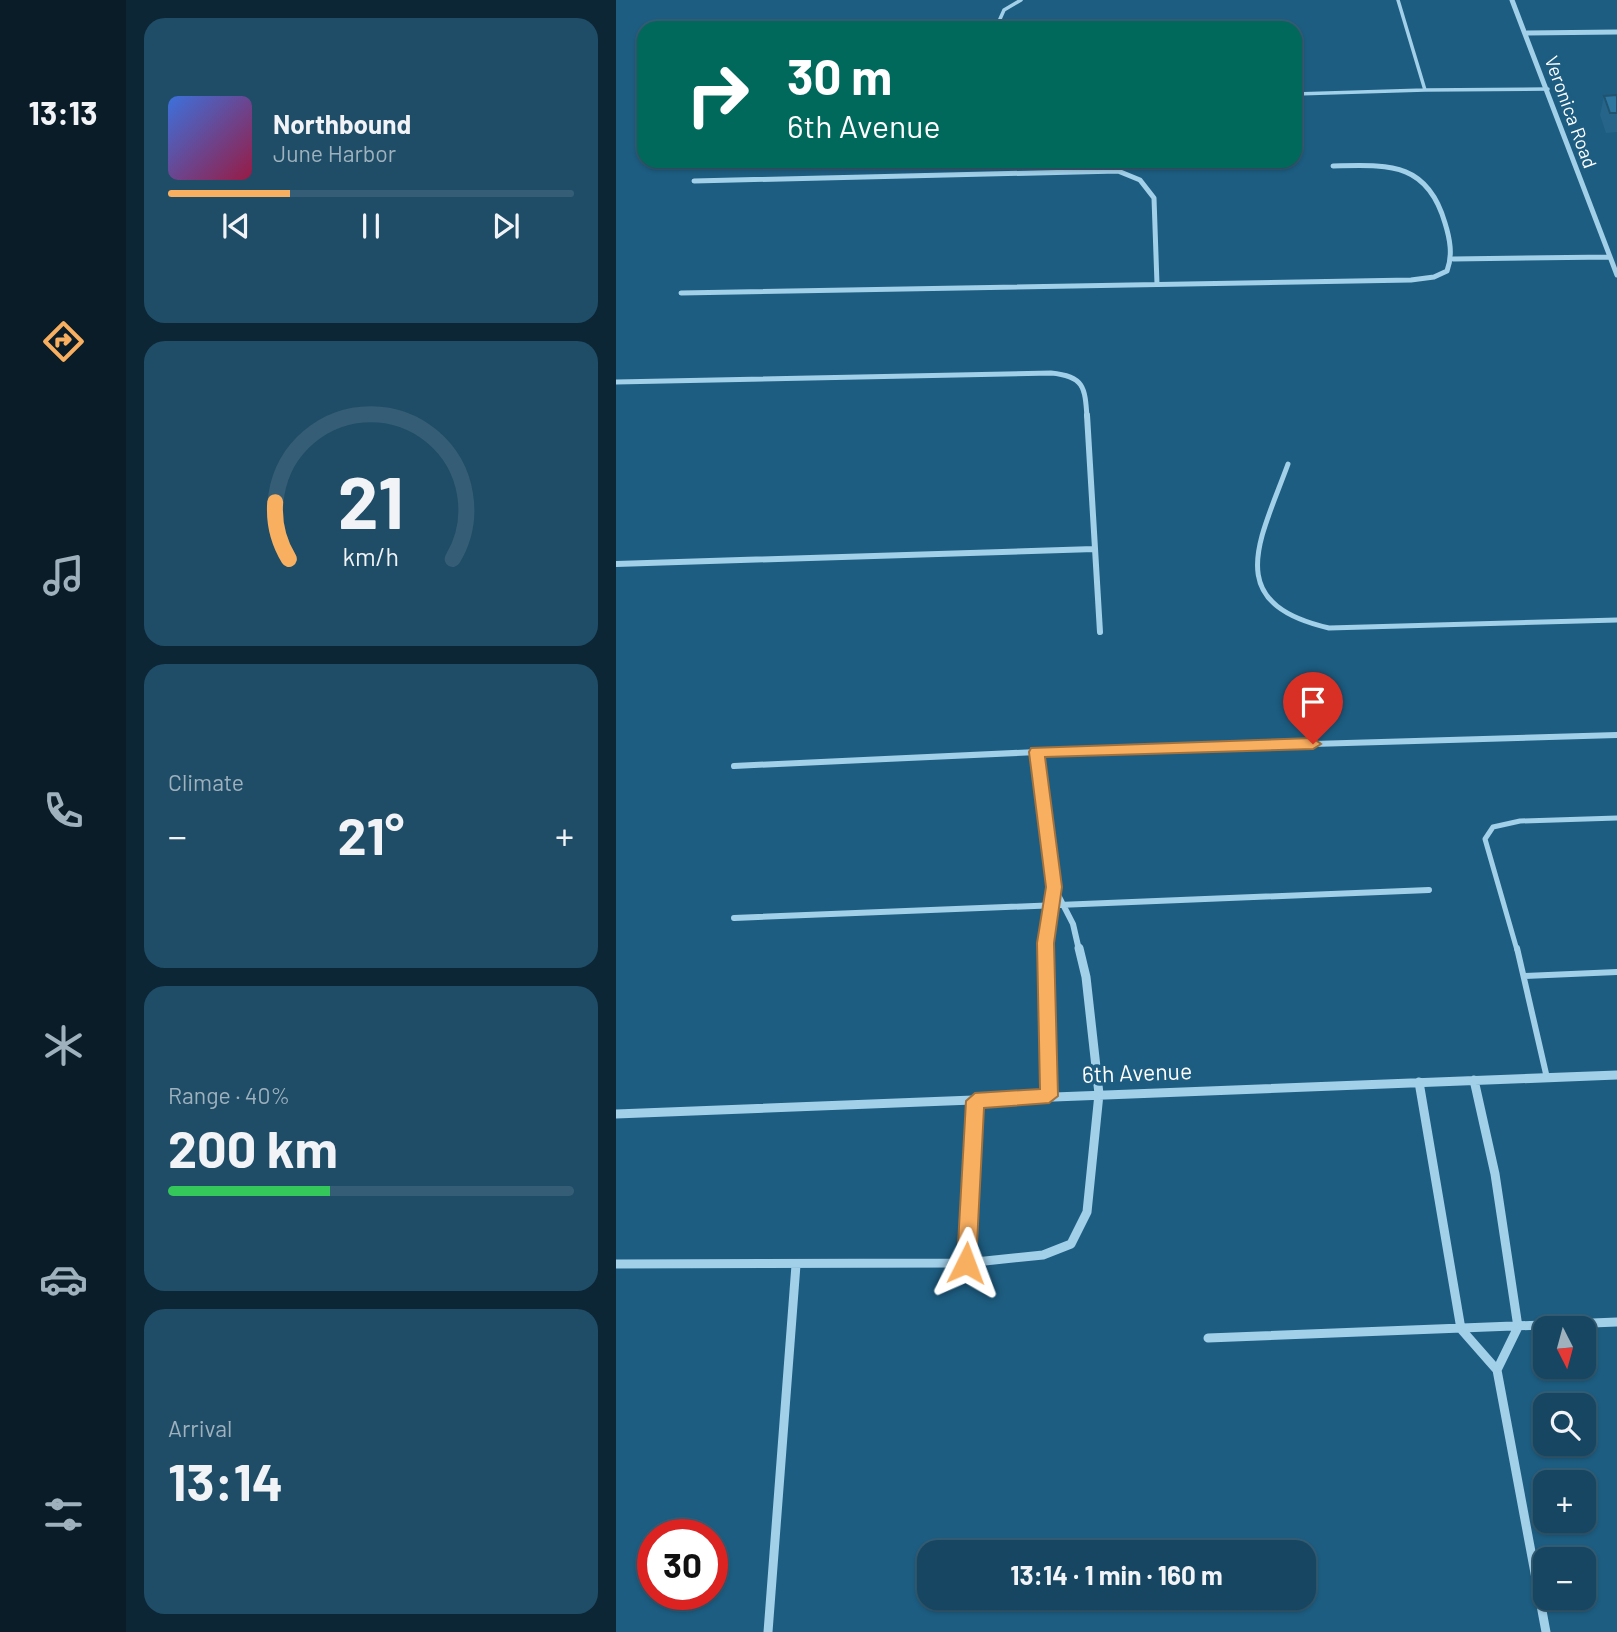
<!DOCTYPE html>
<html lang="en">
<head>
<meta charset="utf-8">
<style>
	:root { --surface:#164661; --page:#1f4d67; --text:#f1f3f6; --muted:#9eb1bd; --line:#355e76; --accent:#f9af60 }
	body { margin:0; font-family:Barlow,sans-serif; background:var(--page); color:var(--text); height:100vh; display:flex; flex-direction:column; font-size:26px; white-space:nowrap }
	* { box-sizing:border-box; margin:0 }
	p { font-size:23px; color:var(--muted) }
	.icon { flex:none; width:38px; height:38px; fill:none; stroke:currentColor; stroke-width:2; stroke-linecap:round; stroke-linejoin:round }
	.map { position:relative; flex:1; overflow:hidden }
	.panel { display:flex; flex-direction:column; gap:18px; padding:18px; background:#0c2635; width:490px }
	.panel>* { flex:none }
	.banner { position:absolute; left:21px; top:21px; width:665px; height:147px; border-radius:21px; box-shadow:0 2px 5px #0004,0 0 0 2px var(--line); background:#00695c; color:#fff; overflow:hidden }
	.needle { width:46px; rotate:174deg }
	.tools { position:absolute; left:917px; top:1316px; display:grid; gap:14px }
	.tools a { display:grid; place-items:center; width:63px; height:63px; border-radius:14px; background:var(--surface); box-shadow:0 2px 5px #0004,0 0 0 2px var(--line); font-size:35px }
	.speed { position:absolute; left:21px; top:1519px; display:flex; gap:14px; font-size:35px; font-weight:700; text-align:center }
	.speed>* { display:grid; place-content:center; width:91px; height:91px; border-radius:50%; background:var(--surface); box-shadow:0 2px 5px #0004,0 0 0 2px var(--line); line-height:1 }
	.speed .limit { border:10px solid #d22; background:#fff; color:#111 }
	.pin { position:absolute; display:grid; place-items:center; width:60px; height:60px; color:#fff; margin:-72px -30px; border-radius:50% 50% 50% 0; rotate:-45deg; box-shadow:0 0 7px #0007 }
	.pin .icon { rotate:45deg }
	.me { position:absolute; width:77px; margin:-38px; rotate:3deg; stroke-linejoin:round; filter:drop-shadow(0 0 5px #0008) }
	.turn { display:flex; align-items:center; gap:24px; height:147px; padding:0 35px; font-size:32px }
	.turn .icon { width:91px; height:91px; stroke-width:2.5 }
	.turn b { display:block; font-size:49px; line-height:60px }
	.big { font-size:52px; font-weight:700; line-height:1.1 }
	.panel .card { flex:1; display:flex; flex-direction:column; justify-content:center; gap:10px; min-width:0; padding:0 24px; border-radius:21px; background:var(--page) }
	.panel .dial { align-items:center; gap:0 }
	.dial svg { height:182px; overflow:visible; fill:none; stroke:var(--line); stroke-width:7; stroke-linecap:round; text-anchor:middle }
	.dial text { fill:var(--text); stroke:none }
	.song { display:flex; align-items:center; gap:21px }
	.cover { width:84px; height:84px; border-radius:10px; background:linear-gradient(135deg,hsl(220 70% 55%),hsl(340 70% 35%)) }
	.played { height:7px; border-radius:4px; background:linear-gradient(90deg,var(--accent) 30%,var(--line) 30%) }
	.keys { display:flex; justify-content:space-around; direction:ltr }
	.heat { display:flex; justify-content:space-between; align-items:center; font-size:38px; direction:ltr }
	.charge { height:10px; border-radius:5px; background:linear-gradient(90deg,#34c759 40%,var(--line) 0) }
	.trip { position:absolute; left:301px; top:1540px; width:399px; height:70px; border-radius:21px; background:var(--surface); box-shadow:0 2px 5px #0004,0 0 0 2px var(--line); font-weight:700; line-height:70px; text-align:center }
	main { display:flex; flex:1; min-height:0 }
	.menu { display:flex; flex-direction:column; width:126px; justify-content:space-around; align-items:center; background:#091c27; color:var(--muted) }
	.menu .icon { width:49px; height:49px }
	.menu .selected { color:var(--accent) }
	.menu b { font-size:32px; color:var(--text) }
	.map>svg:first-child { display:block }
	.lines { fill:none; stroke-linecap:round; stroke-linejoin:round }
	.lane-far2 { stroke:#a2d0e9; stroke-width:3.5 }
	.lane-far1 { stroke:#a2d0e9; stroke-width:5 }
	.lane { stroke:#a2d0e9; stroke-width:6 }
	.street-far2 { stroke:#a2d0e9; stroke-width:5 }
	.street-far1 { stroke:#a2d0e9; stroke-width:6 }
	.street { stroke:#a2d0e9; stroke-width:9 }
	.wall { fill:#266589 }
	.building { fill:#2c769f; stroke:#1f536f; stroke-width:2 }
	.route { fill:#f9af60; stroke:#a2723e; stroke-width:2 }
	.labels { text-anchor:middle; stroke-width:7; stroke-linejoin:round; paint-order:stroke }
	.far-street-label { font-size:19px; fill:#fff; stroke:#1d5d81 }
	.street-label { font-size:23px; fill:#fff; stroke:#1d5d81 }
</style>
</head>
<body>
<main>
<nav class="menu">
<b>13:13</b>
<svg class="icon selected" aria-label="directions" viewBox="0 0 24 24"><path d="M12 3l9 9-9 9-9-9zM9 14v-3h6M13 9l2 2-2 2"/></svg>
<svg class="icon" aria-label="music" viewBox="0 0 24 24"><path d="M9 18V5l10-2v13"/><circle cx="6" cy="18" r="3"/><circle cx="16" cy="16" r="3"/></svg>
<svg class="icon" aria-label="phone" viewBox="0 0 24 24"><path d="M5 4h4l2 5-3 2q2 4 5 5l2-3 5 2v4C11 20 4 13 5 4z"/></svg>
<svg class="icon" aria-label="climate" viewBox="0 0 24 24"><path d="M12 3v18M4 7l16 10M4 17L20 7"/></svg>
<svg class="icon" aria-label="car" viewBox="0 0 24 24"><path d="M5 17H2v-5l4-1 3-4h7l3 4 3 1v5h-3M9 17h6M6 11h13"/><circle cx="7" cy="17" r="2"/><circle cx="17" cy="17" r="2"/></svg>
<svg class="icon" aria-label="filters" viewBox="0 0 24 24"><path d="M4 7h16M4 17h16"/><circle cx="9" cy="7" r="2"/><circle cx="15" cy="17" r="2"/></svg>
</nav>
<section class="panel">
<div class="card">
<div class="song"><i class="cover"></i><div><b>Northbound</b><p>June Harbor</p></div></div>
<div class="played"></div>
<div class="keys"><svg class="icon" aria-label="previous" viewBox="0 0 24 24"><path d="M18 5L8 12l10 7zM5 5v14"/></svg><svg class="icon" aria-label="pause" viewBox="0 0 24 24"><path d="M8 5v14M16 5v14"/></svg><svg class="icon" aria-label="next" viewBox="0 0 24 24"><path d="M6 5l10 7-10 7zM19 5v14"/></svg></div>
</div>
<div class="card dial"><svg viewBox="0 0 100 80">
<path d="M14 69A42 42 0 1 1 86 69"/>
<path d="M14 69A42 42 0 0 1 8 44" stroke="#f9af60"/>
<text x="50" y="56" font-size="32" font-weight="700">21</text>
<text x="50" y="72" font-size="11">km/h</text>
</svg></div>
<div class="card"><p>Climate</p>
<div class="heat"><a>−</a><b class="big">21°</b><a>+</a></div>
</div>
<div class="card"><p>Range · 40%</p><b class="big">200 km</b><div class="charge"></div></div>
<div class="card"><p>Arrival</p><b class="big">13:14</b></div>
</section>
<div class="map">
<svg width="1001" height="1632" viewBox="0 0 1001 1632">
	<rect width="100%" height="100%" fill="#1d5d81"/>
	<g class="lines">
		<!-- lane-far2 -->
		<path class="lane-far2" d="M380,28L388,10L405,0
			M809,90L932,89
			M679,94L809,90L782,0"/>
		<!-- lane-far1 -->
		<path class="lane-far1" d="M672,464C644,541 605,603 713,628L1001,620
			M901,950L869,839L877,827L904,821L1001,818"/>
		<!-- lane -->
		<path class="lane" d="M901,948L931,1078
			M909,976L1001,972"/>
		<!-- street-far2 -->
		<path class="street-far2" d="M896,0L1001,275
			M911,33L1001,32
			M78,181L502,171L524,180L538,198L541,284
			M837,259L994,257
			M65,293L795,280L818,277L831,271C837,255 834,239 829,223C811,161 772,165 717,166
			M0,382L435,373C468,376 469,387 471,417"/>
		<!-- street-far1 -->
		<path class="street-far1" d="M471,415L484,632
			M0,564L478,549
			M421,752L438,887L430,950
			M118,766L421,752L1001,735
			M438,887L457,924L463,950
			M118,918L813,890"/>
		<!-- street -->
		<path class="street" d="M430,948L433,1096
			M858,1080L879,1174L902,1327L881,1370
			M803,1082L845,1329L881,1370L930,1632
			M0,1114L1001,1075
			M350,1263L359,1101
			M0,1264L350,1263L427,1255L455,1244L471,1212L483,1094L470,977L463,948
			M592,1338L1001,1322
			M152,1632L180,1265"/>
	</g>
	<!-- wall -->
	<path class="wall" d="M1001,95V132L990,133L984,115L988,96Z"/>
	<!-- building -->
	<path class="building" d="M1001,95V113H994L988,96Z"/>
	<!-- route -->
	<path class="route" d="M697,738L705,744L697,749L429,757L446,887L438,943L442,1096L433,1103L368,1108L360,1263L357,1269L350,1271L343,1269L341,1263L350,1101L359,1093L424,1089L421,943L430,887L413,752L415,748Z"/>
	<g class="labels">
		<!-- far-street labels -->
		<g class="far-street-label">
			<text transform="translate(955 112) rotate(70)" y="7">Veronica Road</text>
		</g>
		<!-- street labels -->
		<g class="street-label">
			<text transform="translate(521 1073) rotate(-2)" y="8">6th Avenue</text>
		</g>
	</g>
</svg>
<div class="tools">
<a><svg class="needle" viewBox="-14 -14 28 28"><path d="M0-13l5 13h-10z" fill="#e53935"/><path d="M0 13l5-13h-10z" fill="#9eb1bd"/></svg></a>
<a><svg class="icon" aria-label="search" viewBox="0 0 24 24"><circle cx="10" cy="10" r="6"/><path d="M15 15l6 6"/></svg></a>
<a>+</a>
<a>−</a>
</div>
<div class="speed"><div class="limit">30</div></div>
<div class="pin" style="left:697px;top:744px;background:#d93025"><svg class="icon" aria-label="arrive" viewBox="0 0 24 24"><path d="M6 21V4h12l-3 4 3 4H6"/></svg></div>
<svg class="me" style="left:350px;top:1263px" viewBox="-20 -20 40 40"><path d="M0-17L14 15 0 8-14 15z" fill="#f9af60" stroke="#fff" stroke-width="4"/></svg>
<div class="trip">13:14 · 1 min · 160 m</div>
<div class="banner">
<div class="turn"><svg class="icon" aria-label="right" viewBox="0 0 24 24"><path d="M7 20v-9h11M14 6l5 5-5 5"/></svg><div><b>30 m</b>6th Avenue</div></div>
</div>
</div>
</main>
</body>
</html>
